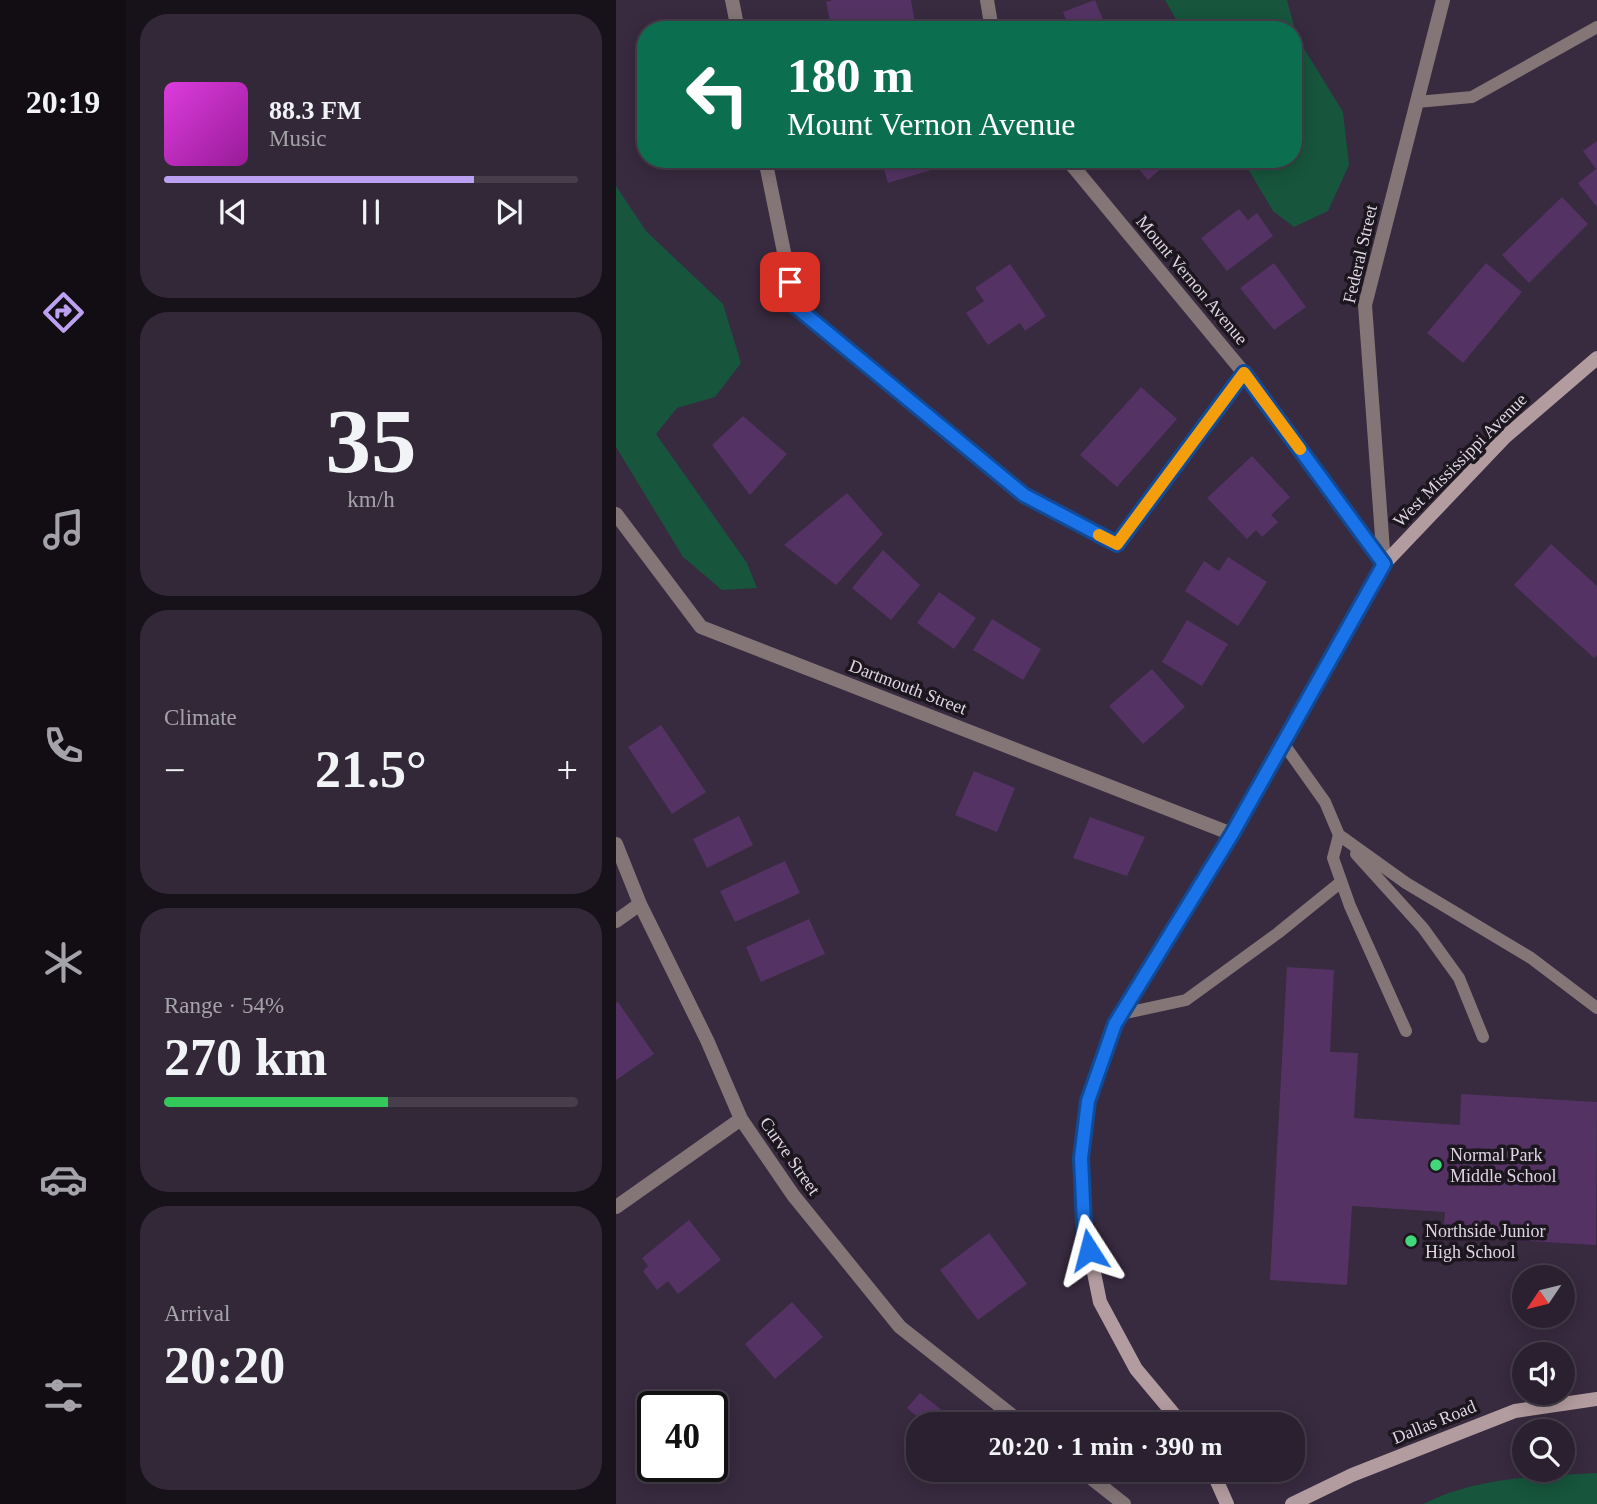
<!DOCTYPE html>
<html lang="en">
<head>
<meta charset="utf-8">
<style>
	:root { --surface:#2a202f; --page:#322837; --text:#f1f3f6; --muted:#a5a3aa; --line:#463e4b; --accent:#bca0f2 }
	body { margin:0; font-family:Georgia,serif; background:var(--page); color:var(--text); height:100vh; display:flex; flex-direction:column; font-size:26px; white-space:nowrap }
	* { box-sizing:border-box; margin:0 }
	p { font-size:23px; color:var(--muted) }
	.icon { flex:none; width:38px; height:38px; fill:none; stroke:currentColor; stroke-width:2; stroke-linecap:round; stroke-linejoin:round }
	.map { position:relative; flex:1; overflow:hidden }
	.panel { display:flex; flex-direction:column; gap:14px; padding:14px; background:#17121a; width:490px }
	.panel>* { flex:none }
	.hud { position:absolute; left:21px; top:21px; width:665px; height:147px; border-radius:28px; box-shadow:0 4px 18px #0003,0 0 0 2px var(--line); background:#0b6e4f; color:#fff; overflow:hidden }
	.needle { width:46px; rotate:235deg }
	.buttons { position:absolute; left:896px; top:1265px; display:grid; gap:14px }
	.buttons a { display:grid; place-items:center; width:63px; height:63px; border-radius:50%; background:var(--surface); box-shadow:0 4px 18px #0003,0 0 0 2px var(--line); font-size:35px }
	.speed { position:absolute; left:21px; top:1391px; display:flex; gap:14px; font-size:35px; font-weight:700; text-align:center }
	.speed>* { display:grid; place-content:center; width:91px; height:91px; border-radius:50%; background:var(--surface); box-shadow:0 4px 18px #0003,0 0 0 2px var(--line); line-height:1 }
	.speed .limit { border:4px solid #111; border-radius:10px; background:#fff; color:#111 }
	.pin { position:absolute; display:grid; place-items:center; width:60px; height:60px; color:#fff; margin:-30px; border-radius:14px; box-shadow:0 4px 10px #0006 }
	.me { position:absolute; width:77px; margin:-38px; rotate:351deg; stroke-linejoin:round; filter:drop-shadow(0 0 5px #0008) }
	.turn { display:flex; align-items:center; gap:24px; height:147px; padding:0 35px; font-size:32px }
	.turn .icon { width:91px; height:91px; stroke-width:2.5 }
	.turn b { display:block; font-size:49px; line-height:60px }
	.big { font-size:52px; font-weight:700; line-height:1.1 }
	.panel .card { flex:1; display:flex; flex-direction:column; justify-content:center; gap:10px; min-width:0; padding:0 24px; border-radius:28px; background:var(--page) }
	.panel .dial { align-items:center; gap:0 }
	.dial b { font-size:91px; line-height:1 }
	.song { display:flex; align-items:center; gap:21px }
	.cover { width:84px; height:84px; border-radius:10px; background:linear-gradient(135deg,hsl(300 70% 55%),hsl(300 70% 35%)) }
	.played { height:7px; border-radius:4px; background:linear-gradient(90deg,var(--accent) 75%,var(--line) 75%) }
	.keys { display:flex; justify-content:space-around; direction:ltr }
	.heat { display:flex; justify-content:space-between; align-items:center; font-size:38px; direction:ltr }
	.charge { height:10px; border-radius:5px; background:linear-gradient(90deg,#34c759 54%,var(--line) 0) }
	.trip { position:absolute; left:290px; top:1412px; width:399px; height:70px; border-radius:28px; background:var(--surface); box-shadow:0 4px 18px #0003,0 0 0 2px var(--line); font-weight:700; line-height:70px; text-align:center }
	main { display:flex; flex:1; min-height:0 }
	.menu { display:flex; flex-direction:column; width:126px; justify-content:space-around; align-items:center; background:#110d13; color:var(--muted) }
	.menu .icon { width:49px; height:49px }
	.menu .current { color:var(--accent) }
	.menu b { font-size:32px; color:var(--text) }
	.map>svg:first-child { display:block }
	.green { fill:#17553d }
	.building { fill:#543364 }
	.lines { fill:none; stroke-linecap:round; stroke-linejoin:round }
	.lane { stroke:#847577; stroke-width:12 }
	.street { stroke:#847577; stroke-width:14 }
	.secondary { stroke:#b39c9f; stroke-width:14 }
	.route-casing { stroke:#114b97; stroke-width:18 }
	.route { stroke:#1a73e8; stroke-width:12 }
	.slow { stroke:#f59e0b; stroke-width:12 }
	.poi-dot { fill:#43d77b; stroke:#1c161f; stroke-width:2.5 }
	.labels { text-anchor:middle; stroke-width:7; stroke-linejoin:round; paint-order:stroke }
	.street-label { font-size:18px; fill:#ded6e3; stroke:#1c161f }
	.poi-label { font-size:18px; fill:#ded6e3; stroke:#1c161f; text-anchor:start }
</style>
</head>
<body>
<main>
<nav class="menu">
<b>20:19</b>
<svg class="icon current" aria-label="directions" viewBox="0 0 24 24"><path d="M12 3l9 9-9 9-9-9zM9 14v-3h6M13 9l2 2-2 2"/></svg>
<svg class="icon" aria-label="music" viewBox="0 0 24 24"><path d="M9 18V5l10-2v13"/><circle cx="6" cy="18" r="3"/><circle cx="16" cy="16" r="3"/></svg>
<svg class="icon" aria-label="phone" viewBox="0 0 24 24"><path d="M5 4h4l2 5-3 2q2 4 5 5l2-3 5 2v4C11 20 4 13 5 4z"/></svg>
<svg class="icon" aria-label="climate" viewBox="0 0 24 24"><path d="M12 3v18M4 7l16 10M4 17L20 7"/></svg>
<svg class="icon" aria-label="car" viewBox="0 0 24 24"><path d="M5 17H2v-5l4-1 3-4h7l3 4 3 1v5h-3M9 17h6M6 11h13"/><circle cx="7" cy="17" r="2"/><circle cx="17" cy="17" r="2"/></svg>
<svg class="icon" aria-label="filters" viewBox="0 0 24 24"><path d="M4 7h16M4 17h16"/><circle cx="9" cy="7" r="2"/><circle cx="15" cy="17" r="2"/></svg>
</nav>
<section class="panel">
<div class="card">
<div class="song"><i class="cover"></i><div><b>88.3 FM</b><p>Music</p></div></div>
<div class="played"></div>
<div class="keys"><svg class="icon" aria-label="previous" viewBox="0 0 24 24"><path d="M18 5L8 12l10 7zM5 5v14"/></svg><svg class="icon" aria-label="pause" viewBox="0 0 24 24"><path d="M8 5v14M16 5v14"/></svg><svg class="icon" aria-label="next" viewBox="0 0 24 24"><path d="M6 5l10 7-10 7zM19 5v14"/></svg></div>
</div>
<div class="card dial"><b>35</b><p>km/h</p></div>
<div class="card"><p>Climate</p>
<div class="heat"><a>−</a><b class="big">21.5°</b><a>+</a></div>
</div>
<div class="card"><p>Range · 54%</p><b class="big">270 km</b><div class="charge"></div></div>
<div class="card"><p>Arrival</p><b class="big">20:20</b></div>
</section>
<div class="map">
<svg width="981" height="1504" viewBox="0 0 981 1504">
	<rect width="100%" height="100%" fill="#382a3f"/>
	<!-- green -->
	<path class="green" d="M549,0H671L681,37L727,112L733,165L712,211L678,227L657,211L626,159H677V30H566Z
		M0,186L30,231L107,304L125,363L99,397L61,408L40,434L131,563L141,588L106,590L67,557L0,447Z
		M981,1473V1504H807C860,1477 923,1476 981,1473Z"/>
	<!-- building -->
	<path class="building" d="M217,0H295L300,28L216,30L210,2Z
		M479,0L490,27L508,19L512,30H454L447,12Z
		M981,141V207L962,183L980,169L967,151Z
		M265,159H348V160L272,183Z
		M515,159H556L532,180Z
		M946,197L972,224L913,283L886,255Z
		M623,209L632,220L641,213L657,236L611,271L585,238Z
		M658,263L690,307L658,330L624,288Z
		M870,263L906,292L847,363L811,333Z
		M394,264L430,316L409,331L404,323L372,345L350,313L368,301L359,288Z
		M525,387L561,419L501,487L464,455Z
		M127,416L171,454L134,495L96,445Z
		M636,456L674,497L655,515L662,522L646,537L640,530L631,539L591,498Z
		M231,493L267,534L220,585L168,545Z
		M935,544L981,586V655L978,658L898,585Z
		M267,550L304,585L275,620L236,588Z
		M612,557L651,582L622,626L569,591L588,561L603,571Z
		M323,592L360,618L338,649L301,623Z
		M376,619L425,649L407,680L357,650Z
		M571,620L612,644L586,686L546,662Z
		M536,669L569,707L527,744L493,706Z
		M45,725L90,792L56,814L12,747Z
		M358,771L399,788L381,832L339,815Z
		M123,816L137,845L91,868L77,839Z
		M474,817L529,837L511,876L457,858Z
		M169,861L184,893L119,922L104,891Z
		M193,919L209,954L145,982L130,947Z
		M671,967L718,970L714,1052L742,1053L738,1118L844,1125L845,1094L981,1102L980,1245L827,1236L829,1212L736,1206L731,1285L654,1280Z
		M2,1002L38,1054L0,1080V1003Z
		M73,1220L105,1260L62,1294L52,1281L41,1290L27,1271L32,1266L26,1258Z
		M373,1233L411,1284L362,1320L324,1270Z
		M176,1302L207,1337L159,1379L129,1344Z
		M304,1393L336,1418L331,1424H310L291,1408Z
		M37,1425V1448L25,1433Z"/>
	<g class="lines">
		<!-- lane -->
		<path class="lane" d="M801,102L856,97L981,27
			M667,743L709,802L723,835L790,883L915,958L981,1008
			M723,835L717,858L734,906L790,1031
			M740,854L807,928L843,978L867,1037
			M505,1014L570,1000L662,933L725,882"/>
		<!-- street -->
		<path class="street" d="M116,0L122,30
			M371,0L376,30
			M149,159L179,306L408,495L501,545L628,373
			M451,159L628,373L768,563
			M0,514L85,627L616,834
			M768,564L749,305L827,0
			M0,844L24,904L91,1040L125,1119L177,1195L284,1327L407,1424
			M0,921L24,904
			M0,1207L125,1119
			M465,1470L508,1504"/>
		<!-- secondary -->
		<path class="secondary" d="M566,1424L520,1369L484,1302L468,1224L465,1158L472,1101L499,1024L616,834L768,564L889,437L981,358
			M596,1470L611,1504
			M676,1504L736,1475L899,1411L981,1399"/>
	</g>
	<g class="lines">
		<!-- route casing -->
		<g class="route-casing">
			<path id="route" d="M174,282L179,306L408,495L501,544L628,373L768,564L616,834L499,1024L472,1101L465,1158L468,1224L473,1250"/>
		</g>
		<!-- route -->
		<use href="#route" class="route"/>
		<!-- slow -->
		<path class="slow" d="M483,535L501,544L628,373L684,449"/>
	</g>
	<!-- markers -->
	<g class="poi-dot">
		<circle cx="820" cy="1165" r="7"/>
		<circle cx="795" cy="1241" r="7"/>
	</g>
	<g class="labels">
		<!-- street labels -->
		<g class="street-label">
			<text transform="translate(744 254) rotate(-77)" y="6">Federal Street</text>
			<text transform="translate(576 280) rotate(50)" y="6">Mount Vernon Avenue</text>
			<text transform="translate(844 460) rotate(-45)" y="6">West Mississippi Avenue</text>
			<text transform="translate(292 687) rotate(21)" y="6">Dartmouth Street</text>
			<text transform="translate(174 1156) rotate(55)" y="6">Curve Street</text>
			<text transform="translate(818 1422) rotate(-22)" y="6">Dallas Road</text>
		</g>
		<!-- poi labels -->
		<g class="poi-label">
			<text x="834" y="1161">Normal Park<tspan x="834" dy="21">Middle School</tspan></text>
			<text x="809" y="1237">Northside Junior<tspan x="809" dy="21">High School</tspan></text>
		</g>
	</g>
</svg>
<div class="buttons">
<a><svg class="needle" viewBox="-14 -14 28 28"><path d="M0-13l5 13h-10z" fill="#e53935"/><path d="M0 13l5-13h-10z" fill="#a5a3aa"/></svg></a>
<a><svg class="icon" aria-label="sound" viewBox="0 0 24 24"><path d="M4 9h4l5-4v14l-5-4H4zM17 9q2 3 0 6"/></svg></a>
<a><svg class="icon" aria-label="search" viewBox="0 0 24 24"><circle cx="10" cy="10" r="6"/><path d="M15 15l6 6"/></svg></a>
</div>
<div class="speed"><div class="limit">40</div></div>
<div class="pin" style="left:174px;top:282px;background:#d93025"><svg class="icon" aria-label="arrive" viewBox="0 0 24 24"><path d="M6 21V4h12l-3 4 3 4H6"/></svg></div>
<svg class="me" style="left:473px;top:1250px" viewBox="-20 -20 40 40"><path d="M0-17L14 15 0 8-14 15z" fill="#1a73e8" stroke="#fff" stroke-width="4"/></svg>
<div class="trip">20:20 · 1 min · 390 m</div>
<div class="hud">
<div class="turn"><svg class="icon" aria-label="left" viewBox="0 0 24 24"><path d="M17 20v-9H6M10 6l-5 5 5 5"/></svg><div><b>180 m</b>Mount Vernon Avenue</div></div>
</div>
</div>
</main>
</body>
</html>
